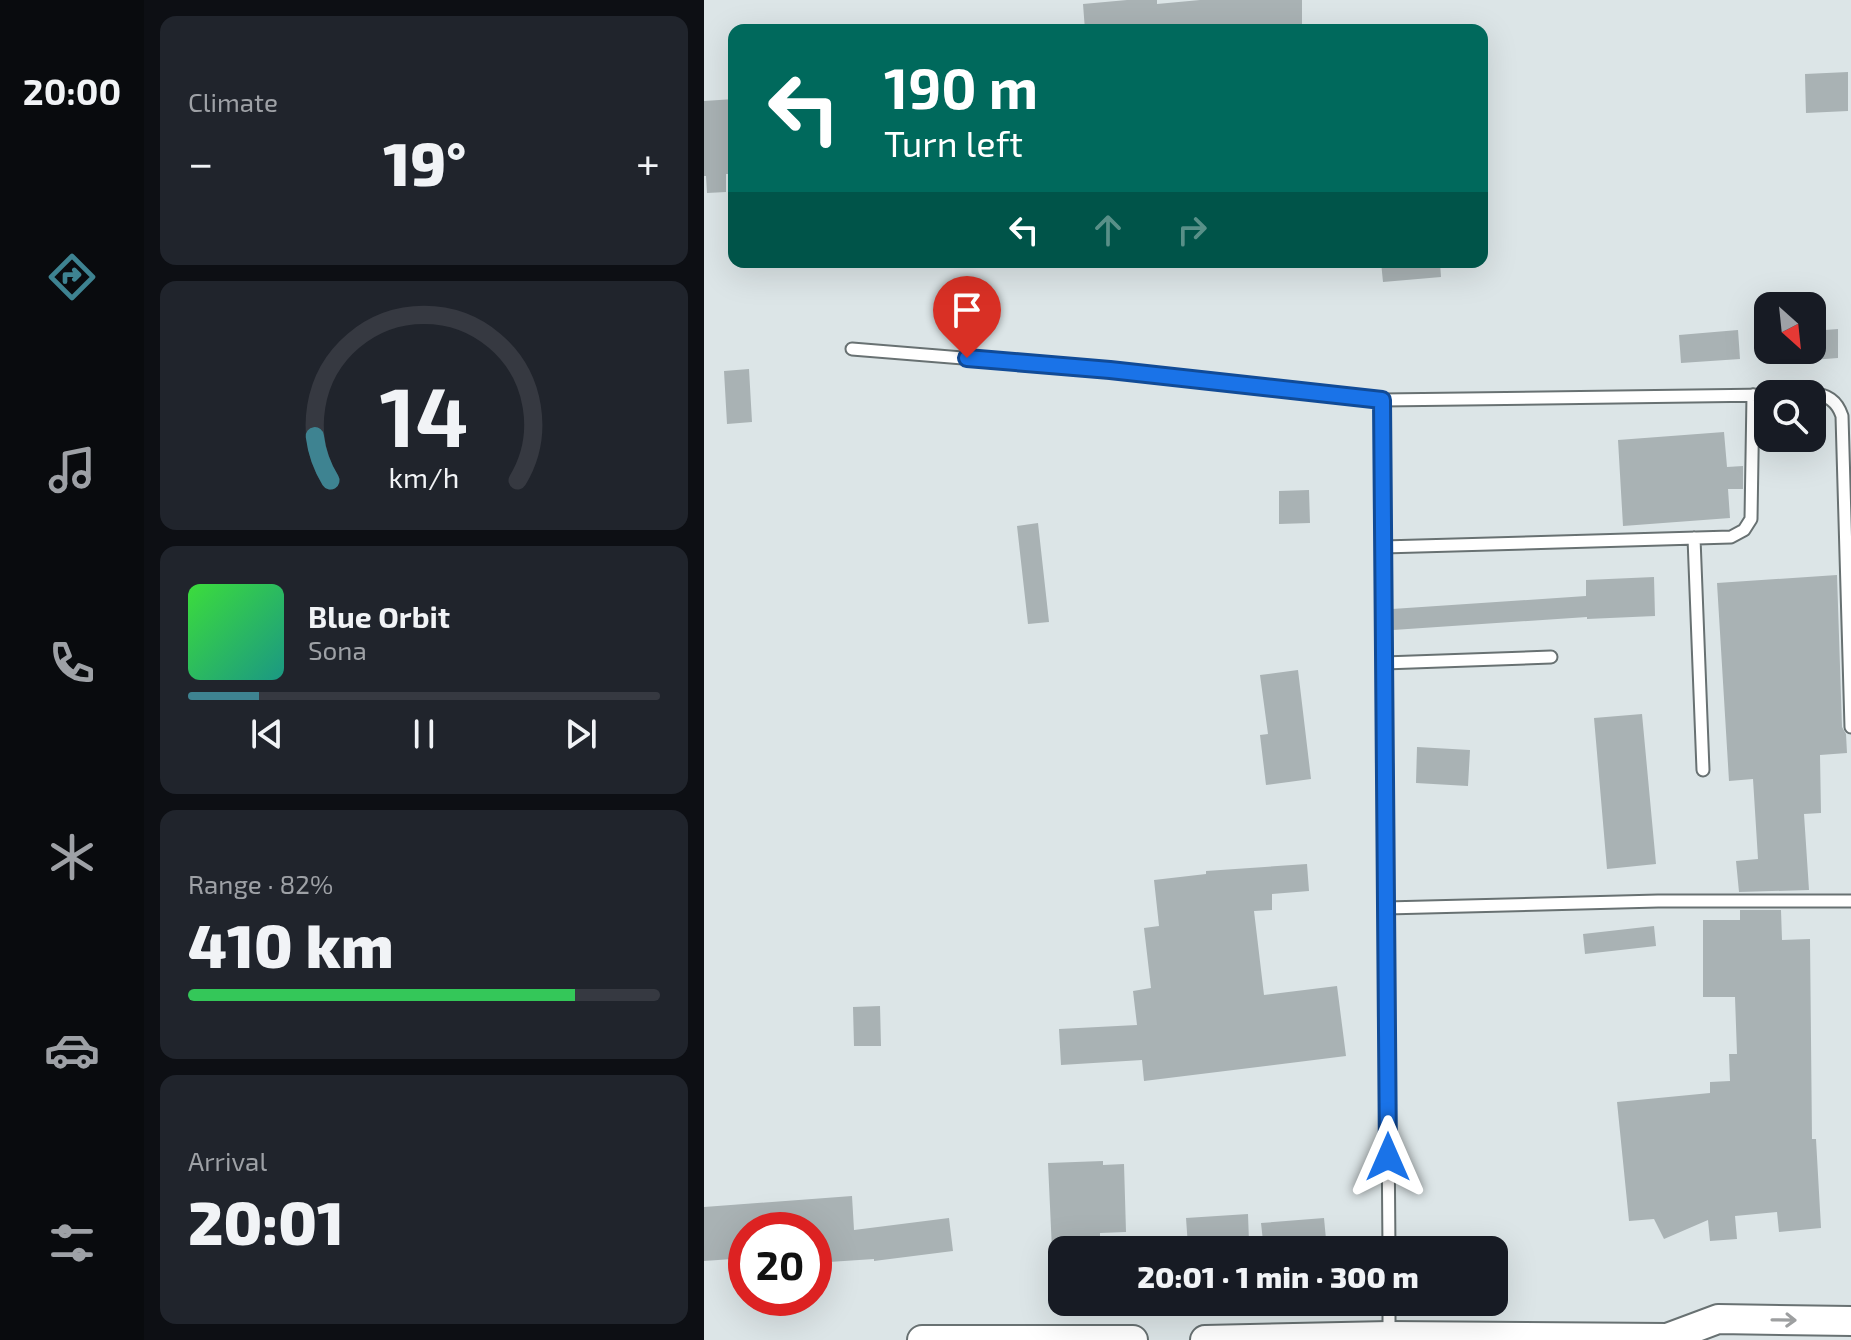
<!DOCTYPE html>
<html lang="en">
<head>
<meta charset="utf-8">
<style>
	:root { --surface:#171b24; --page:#20242c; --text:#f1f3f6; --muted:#9ea1a6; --line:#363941; --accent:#3e8391 }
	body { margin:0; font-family:"Exo 2",sans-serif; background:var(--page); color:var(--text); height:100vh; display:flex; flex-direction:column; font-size:30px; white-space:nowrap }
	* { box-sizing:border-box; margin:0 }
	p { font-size:26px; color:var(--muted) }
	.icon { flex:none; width:44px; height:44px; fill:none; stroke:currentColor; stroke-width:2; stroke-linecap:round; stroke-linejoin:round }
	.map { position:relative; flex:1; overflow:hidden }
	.side { display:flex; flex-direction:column; gap:16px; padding:16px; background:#0d0f14; width:560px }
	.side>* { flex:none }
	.hud { position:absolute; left:24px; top:24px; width:760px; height:244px; border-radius:16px; box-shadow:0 8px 32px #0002; background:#00695c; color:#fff; overflow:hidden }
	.needle { width:52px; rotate:153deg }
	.tools { position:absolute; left:1050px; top:292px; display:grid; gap:16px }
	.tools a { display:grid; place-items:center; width:72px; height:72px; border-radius:16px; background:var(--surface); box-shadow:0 8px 32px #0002; font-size:40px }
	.speed { position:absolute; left:24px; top:1212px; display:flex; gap:16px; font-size:40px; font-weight:700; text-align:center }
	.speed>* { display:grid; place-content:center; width:104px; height:104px; border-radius:50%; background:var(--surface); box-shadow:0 8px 32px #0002; line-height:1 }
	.speed .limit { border:12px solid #d22; background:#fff; color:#111 }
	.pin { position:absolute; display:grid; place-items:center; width:68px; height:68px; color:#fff; margin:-82px -34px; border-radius:50% 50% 50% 0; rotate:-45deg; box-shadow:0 0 8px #0007 }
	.pin .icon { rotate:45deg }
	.me { position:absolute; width:88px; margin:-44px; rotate:0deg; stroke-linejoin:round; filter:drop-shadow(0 0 6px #0008) }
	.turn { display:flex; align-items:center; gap:28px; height:168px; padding:0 24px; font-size:36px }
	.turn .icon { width:104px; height:104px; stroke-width:2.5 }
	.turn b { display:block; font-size:56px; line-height:68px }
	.lanes { display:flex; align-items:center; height:76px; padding:0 24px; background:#0003; justify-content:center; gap:40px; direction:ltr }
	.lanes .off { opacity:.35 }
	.big { font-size:60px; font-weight:800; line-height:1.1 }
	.side .tile { flex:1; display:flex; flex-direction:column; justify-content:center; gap:12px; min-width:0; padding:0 28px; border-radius:16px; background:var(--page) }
	.side .dial { align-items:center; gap:0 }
	.dial svg { height:208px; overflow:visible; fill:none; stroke:var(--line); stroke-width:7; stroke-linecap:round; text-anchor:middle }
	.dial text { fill:var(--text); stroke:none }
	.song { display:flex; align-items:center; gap:24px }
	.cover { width:96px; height:96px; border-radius:12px; background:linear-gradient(135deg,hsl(120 70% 55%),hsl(170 70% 35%)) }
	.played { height:8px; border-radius:4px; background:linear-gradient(90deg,var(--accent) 15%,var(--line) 15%) }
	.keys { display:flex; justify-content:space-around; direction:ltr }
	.heat { display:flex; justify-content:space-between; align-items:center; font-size:44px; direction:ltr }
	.charge { height:12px; border-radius:6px; background:linear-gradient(90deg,#34c759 82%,var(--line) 0) }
	.trip { position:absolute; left:344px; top:1236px; width:460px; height:80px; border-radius:16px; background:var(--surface); box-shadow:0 8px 32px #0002; font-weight:800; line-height:80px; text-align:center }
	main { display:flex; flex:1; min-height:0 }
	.menu { display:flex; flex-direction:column; width:144px; justify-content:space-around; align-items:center; background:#090b0e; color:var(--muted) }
	.menu .icon { width:56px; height:56px }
	.menu .selected { color:var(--accent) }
	.menu b { font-size:36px; color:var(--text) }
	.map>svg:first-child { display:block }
	.building { fill:#a9b2b4 }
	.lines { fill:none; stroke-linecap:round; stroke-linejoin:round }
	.service-casing { stroke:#687172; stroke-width:15 }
	.tertiary-casing { stroke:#687172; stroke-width:32 }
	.service { stroke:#fff; stroke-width:11 }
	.tertiary { stroke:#fff; stroke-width:28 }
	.oneway { stroke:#9d9fa0 }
	.route-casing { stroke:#114b97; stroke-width:20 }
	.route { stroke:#1a73e8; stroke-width:14 }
</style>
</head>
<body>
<main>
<nav class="menu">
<b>20:00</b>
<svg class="icon selected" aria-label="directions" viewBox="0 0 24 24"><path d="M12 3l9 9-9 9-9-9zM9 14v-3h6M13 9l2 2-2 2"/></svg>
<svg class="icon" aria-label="music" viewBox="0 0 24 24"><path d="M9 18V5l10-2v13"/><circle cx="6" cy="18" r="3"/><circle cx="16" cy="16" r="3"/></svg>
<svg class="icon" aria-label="phone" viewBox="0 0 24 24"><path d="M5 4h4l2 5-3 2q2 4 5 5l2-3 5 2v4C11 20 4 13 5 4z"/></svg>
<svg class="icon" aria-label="climate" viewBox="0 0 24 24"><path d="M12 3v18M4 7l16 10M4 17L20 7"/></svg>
<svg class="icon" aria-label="car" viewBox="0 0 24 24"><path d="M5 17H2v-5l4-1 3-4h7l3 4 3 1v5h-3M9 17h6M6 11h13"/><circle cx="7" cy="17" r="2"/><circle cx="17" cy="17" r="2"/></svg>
<svg class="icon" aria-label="filters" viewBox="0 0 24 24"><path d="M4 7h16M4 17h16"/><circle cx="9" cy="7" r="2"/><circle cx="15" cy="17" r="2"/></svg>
</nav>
<section class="side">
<div class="tile"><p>Climate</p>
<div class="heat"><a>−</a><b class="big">19°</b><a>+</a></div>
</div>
<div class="tile dial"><svg viewBox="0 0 100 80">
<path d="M14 69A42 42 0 1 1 86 69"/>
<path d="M14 69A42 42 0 0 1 8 52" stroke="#3e8391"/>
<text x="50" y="56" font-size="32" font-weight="700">14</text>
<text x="50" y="72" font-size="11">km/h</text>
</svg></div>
<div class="tile">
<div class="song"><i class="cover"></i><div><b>Blue Orbit</b><p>Sona</p></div></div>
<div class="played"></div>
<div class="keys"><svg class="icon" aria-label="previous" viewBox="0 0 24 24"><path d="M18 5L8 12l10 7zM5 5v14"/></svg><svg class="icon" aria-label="pause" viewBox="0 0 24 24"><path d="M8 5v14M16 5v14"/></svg><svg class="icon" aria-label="next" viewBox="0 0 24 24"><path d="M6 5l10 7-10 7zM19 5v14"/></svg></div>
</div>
<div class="tile"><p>Range · 82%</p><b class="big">410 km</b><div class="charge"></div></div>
<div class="tile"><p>Arrival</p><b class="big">20:01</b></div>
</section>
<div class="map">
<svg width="1147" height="1340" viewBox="0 0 1147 1340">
	<rect width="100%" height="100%" fill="#dce5e7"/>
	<!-- building -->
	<path class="building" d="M423,0H453V4L496,0H598V30H381L379,4Z
		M1144,72V111L1102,113L1101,74Z
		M30,99V174H22V192L3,193L2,176H0V101Z
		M677,262H736L737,277L679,282Z
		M1134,329V358L1108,360V331Z
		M1034,330L1036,359L977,363L975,335Z
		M45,369L48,422L23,424L20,371Z
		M1020,432L1023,467L1039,466V489H1024L1026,518L919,526L914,440Z
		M605,490L606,523L575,524V491Z
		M334,523L345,622L324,624L313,526Z
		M1133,575L1138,727L1142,734L1143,753L1116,755L1117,813L1100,814L1105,890L1035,892L1032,861L1054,859L1049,779L1025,781L1013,583Z
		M950,577L951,616L883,619V617L689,630L688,609L882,596V580Z
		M594,670L607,779L562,785L556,735L564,734L556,675Z
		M938,714L952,864L903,869L890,718Z
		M713,747L766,750L764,786L712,783Z
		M603,864L605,891L568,894V910L550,911L560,995L633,986L642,1056L440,1081L438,1060L357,1065L355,1029L433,1025L429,991L447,988L440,928L455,926L450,880L502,874V871Z
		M1036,910H1077L1078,940L1106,939L1108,1139H1112L1117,1228L1075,1232L1073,1212L1031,1216L1033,1239L1006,1241L1004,1220L960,1239L950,1219L925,1221L913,1102L1006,1093V1082L1026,1081L1025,1054H1033L1031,997H999V920H1036Z
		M950,926L952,946L881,954L879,934Z
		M176,1006L177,1046H150L149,1007Z
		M399,1161V1165L420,1164L422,1232L396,1233V1250H348L344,1163Z
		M148,1196L150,1230L245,1218L249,1251L170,1261V1259L110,1263V1230H42V1258L0,1261V1207Z
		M544,1214L545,1242L484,1246L482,1218Z
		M620,1218L623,1250H560L557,1223Z"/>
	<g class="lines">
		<!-- service casing -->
		<g class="service-casing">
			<path id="service" d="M148,349L406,370L678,400
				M1108,394C1123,394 1133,401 1138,416L1147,727
				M990,538L999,770
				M679,547L1027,537L1040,530L1047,519L1049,395
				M680,663L847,657
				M682,908L954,901H1147
				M685,1250L678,400L1064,395
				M685,1302V1335"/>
		</g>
		<!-- tertiary casing -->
		<g class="tertiary-casing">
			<path id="tertiary" d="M218,1340H429
				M501,1340L685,1336L963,1338L1014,1319L1147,1321"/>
		</g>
		<!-- service -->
		<use href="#service" class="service"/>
		<!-- tertiary -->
		<use href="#tertiary" class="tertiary"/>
	</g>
	<!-- one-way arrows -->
	<defs><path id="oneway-shaft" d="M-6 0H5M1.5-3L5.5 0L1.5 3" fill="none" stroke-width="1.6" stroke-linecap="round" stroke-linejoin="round" transform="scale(2)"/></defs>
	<use class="oneway" href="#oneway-shaft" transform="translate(1080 1320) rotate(1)"/>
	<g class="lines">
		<!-- route casing -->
		<g class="route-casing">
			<path id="route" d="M263,358L406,370L678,400L684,1157"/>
		</g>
		<!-- route -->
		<use href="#route" class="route"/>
	</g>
</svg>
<div class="tools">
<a><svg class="needle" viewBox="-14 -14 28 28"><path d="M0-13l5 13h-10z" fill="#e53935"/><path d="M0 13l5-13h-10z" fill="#9ea1a6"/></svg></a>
<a><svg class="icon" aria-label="search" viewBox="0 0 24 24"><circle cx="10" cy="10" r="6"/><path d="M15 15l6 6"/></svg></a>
</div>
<div class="speed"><div class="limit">20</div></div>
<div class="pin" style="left:263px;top:358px;background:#d93025"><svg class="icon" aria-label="arrive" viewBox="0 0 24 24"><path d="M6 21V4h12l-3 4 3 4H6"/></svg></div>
<svg class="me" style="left:684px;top:1157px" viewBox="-20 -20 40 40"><path d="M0-17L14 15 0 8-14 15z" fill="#1a73e8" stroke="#fff" stroke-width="4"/></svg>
<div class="trip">20:01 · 1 min · 300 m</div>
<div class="hud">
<div class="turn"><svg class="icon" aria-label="left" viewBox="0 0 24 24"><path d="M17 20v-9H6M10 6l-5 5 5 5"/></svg><div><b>190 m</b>Turn left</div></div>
<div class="lanes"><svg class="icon" aria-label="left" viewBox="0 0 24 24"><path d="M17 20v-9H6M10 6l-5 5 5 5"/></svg><svg class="icon off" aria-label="ahead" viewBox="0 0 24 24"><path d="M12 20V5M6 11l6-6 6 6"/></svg><svg class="icon off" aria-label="right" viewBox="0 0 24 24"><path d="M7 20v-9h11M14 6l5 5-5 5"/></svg></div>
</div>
</div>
</main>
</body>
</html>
